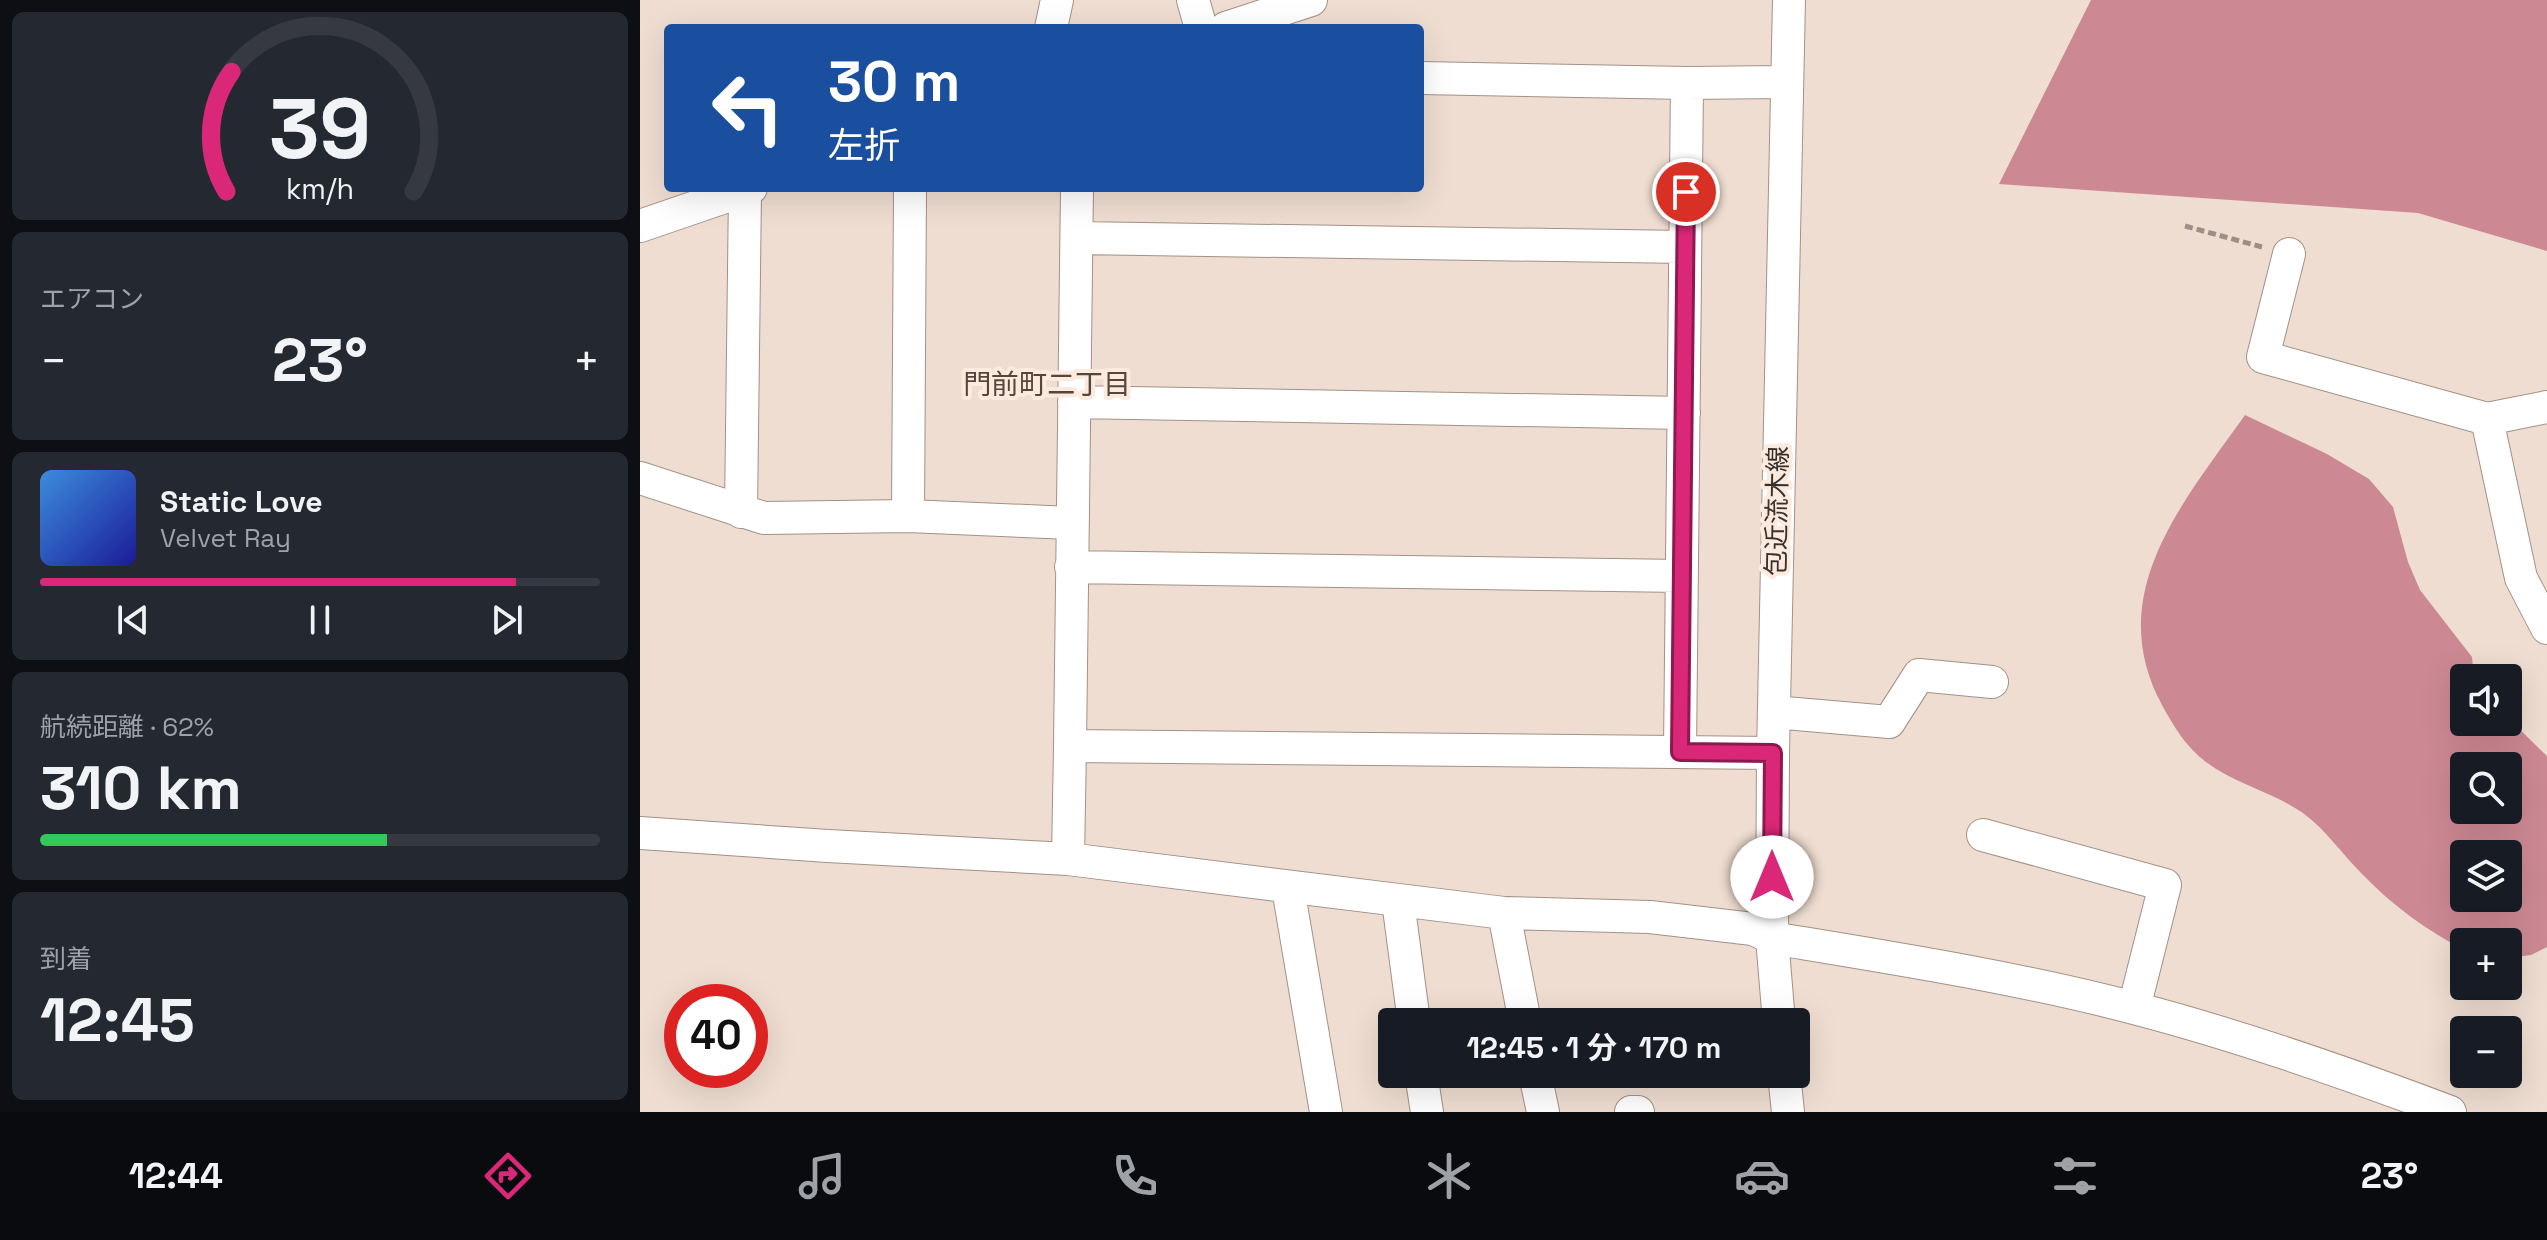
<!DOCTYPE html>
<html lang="ja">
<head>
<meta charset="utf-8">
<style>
	:root { --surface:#171b24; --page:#242831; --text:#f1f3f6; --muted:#9ea1a6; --line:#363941; --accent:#db2777 }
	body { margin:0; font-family:"Space Grotesk","Noto Sans JP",sans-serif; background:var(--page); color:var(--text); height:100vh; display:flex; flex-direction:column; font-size:30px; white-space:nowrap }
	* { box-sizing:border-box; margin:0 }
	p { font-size:26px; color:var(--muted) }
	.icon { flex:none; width:44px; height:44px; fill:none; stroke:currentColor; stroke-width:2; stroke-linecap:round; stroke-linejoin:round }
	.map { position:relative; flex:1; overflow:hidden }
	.side { display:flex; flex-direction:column; gap:12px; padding:12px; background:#0d0f14; width:640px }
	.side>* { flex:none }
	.top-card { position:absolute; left:24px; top:24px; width:760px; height:168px; border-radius:8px; box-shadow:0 8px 32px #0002; background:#1a4fa0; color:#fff; overflow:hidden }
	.buttons { position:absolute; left:1810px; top:664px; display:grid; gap:16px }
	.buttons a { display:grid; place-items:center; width:72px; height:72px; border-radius:8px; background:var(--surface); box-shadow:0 8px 32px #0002; font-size:40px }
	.speed { position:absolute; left:24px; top:984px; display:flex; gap:16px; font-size:40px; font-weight:700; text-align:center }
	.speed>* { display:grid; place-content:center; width:104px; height:104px; border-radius:50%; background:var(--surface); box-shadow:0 8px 32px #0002; line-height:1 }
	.speed .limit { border:12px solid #d22; background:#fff; color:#111 }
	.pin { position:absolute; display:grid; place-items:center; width:68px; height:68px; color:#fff; margin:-34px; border:4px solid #fff; border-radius:50%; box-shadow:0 2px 8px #0007 }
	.me { position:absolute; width:88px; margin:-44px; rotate:0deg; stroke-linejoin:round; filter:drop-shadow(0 0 6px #0008) }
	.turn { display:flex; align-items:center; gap:28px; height:168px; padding:0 32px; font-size:36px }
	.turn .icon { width:104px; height:104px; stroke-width:2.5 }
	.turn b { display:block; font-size:56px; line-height:68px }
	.big { font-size:60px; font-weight:700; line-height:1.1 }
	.side .widget { flex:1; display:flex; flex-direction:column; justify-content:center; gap:12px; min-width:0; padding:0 28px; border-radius:12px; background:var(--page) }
	.side .dial { align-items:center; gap:0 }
	.dial svg { height:208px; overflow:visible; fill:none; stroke:var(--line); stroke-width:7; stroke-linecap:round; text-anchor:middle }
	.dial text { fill:var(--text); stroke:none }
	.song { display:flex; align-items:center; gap:24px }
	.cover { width:96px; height:96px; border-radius:12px; background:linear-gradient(135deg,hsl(210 70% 55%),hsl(240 70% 35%)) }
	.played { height:8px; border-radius:4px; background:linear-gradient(90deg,var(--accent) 85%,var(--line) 85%) }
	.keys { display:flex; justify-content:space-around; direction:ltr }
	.heat { display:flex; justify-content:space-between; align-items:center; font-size:44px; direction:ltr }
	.charge { height:12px; border-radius:6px; background:linear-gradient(90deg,#34c759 62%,var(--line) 0) }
	.trip { position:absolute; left:738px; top:1008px; width:432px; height:80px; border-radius:8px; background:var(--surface); box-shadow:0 8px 32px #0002; font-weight:700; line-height:80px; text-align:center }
	.tab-bar { display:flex; height:128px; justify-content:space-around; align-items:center; background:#090b0e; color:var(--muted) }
	.tab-bar .icon { width:56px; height:56px }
	.tab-bar .active { color:var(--accent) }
	.tab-bar b { font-size:36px; color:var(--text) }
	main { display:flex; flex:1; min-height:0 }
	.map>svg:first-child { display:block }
	.water { fill:#cd8993; fill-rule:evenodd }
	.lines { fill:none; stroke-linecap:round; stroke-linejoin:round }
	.minor-casing { stroke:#a39187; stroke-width:34 }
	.path { stroke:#9d8f87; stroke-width:5; stroke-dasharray:8 4; stroke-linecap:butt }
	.minor { stroke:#fff; stroke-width:32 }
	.route-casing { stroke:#8e194d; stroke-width:20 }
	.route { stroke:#db2777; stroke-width:14 }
	.labels { text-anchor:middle; stroke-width:8; stroke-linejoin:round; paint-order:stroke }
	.street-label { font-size:26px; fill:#38302c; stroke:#fdeade }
	.neighbourhood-label { font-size:28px; fill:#55463d; stroke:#fdeade }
</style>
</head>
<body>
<main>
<section class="side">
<div class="widget dial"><svg viewBox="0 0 100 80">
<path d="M14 69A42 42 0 1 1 86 69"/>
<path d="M14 69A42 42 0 0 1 16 23" stroke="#db2777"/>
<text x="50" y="56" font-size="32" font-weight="700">39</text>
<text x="50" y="72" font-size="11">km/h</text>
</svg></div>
<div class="widget"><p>エアコン</p>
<div class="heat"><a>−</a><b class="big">23°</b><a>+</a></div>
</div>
<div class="widget">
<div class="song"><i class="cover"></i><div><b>Static Love</b><p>Velvet Ray</p></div></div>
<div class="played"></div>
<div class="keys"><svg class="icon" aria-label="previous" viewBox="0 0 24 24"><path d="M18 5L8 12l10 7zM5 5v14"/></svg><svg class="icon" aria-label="pause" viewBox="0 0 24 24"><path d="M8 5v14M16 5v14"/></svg><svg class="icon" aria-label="next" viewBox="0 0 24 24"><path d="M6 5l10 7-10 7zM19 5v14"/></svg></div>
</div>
<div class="widget"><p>航続距離 · 62%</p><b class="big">310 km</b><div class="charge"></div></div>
<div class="widget"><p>到着</p><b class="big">12:45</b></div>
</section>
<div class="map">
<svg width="1907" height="1112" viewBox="0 0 1907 1112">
	<rect width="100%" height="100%" fill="#efddd1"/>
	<!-- water -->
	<path class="water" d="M1451,0H1907V251L1778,213L1359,184Z
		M1605,415L1687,454L1729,479L1753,507L1768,562L1780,590L1832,657L1834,678H1824V722H1868V718L1907,756V947L1891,955L1868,958V942H1824V950C1785,929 1753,906 1722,874C1703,855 1685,829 1663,813C1633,792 1595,784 1566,762C1546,747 1534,727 1522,705C1462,594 1543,503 1605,415ZM1824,766H1868V810H1824ZM1824,854H1868V898H1824Z"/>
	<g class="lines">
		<!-- minor casing -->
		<g class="minor-casing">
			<path id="minor" d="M553,0L561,28
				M411,28L417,0
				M586,28L671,0
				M780,78L1047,83L1146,82
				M0,226L111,188
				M437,238L1045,247
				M1649,254L1623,357L1847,419L1907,407
				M434,402L1044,413
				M1847,419L1881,578L1907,628
				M0,478L124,518L268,516L431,523
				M101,512L105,190
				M268,516L270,188
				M431,567L1042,576
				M1134,712L1249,722L1279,675L1352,682
				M430,746L437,188
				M1040,752L1047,83
				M0,833L188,846L428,859L864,913L1010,917L1113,929L1132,938C1253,958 1375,977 1494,1008C1601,1036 1707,1073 1810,1112
				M1343,835L1525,885L1494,1008
				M428,859L430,746L1133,753
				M648,888L686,1112
				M758,901L774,1022
				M864,913L885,1022
				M1139,1022L1132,938L1133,753L1149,0
				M781,1074L787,1112
				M895,1074L903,1112
				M1144,1074L1148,1112
				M991,1112H998"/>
		</g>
		<!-- path -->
		<path class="path" d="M1545,226L1622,247"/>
		<!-- minor -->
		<use href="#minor" class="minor"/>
	</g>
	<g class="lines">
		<!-- route casing -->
		<g class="route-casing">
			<path id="route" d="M1046,192L1040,752L1133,753L1132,877"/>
		</g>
		<!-- route -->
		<use href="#route" class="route"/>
	</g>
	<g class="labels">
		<!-- street labels -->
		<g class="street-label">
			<text transform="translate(1137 511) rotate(-89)" y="9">包近流木線</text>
		</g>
		<!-- neighbourhood labels -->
		<g class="neighbourhood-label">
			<text x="407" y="394">門前町二丁目</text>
		</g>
	</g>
</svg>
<div class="buttons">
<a><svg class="icon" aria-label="sound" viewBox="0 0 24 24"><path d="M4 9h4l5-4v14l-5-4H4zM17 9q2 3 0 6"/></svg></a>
<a><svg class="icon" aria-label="search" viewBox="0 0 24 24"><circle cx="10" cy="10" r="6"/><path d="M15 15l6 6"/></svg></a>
<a><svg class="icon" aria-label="layers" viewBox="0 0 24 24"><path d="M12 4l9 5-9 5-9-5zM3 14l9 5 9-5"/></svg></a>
<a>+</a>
<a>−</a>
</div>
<div class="speed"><div class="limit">40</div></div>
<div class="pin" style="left:1046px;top:192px;background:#d93025"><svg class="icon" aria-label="arrive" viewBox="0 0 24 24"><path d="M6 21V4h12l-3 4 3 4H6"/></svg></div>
<svg class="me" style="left:1132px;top:877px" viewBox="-20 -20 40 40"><circle r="19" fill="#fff"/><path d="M0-13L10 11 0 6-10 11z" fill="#db2777"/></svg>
<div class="trip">12:45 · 1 分 · 170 m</div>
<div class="top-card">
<div class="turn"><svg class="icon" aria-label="left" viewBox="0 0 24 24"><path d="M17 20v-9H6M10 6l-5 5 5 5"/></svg><div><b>30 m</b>左折</div></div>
</div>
</div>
</main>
<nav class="tab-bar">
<b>12:44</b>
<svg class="icon active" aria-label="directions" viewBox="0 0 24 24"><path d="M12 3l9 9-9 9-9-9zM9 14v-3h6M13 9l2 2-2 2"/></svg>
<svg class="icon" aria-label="music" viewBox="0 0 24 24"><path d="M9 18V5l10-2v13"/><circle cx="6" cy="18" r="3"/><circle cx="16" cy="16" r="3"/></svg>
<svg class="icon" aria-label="phone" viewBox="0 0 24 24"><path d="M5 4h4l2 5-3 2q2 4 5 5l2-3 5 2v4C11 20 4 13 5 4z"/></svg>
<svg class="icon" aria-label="climate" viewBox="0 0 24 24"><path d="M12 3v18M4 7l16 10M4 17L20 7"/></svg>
<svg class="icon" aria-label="car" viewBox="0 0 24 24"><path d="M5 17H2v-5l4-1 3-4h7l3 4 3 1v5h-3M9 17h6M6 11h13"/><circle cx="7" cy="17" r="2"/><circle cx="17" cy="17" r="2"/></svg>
<svg class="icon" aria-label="filters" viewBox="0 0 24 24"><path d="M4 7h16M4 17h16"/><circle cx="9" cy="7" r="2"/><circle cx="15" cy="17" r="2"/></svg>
<b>23°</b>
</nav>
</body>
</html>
